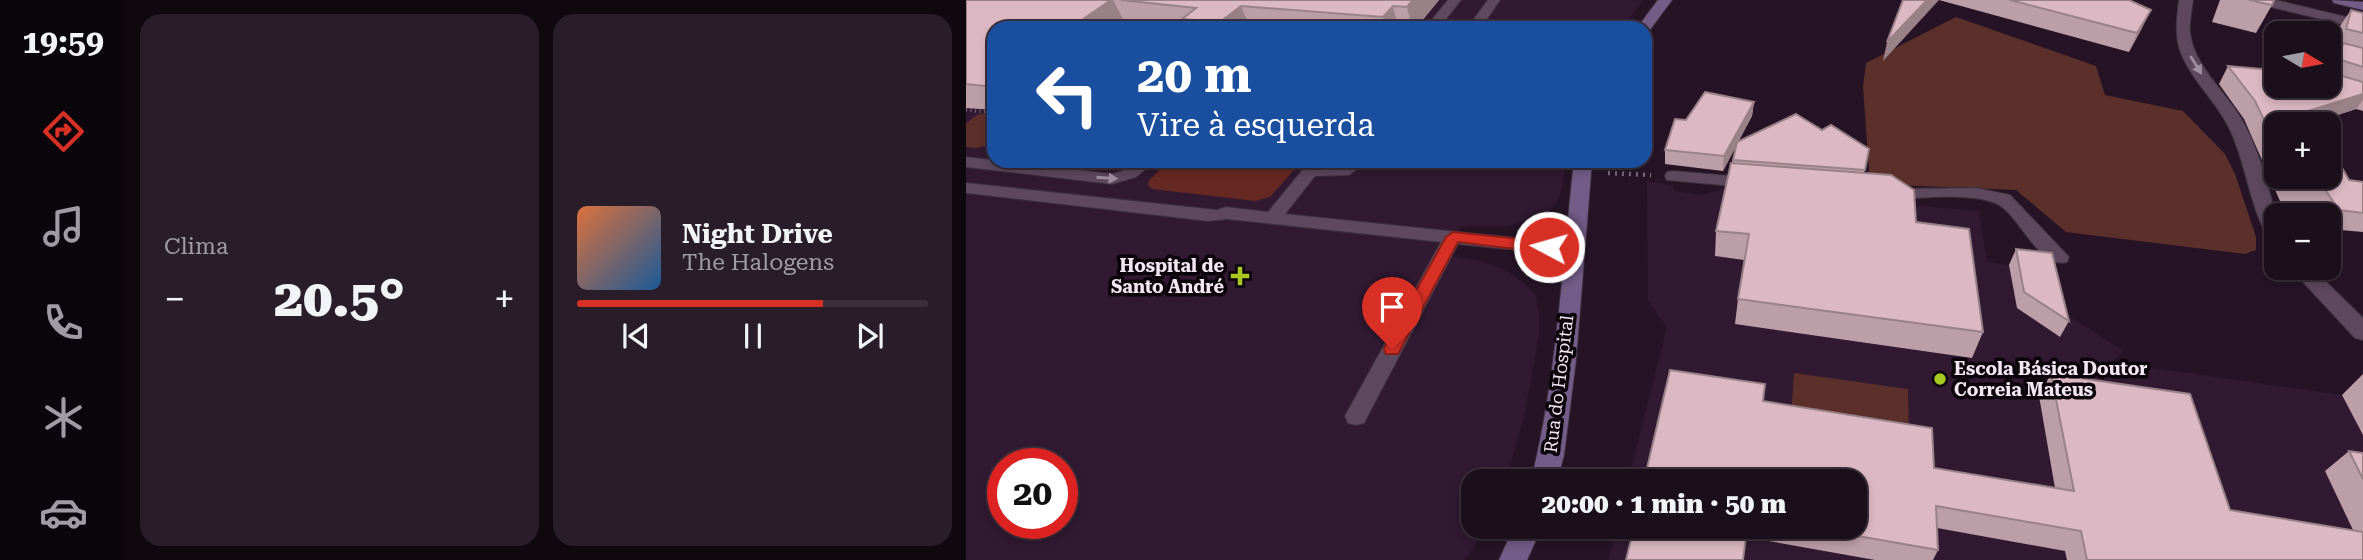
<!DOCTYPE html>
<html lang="pt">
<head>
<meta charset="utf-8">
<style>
	:root { --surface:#1c0f1c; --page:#291d29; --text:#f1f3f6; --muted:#a09ca3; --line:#3a2f3b; --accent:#d93025 }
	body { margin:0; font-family:"Roboto Serif",serif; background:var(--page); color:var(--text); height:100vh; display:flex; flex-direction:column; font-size:26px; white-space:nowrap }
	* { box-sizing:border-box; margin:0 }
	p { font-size:23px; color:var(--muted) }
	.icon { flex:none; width:38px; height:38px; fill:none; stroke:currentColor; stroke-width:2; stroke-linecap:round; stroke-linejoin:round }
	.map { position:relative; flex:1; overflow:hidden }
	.details { display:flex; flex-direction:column; gap:14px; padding:14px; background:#0f080f; width:840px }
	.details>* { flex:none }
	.top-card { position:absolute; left:21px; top:21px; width:665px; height:147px; border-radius:21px; box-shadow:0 4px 10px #0003,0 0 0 2px var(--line); background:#1a4fa0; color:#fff; overflow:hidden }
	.needle { width:46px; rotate:100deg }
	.tools { position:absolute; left:1298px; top:21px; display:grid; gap:14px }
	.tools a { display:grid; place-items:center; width:77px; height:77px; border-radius:14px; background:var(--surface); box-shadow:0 4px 10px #0003,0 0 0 2px var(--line); font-size:35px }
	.speed { position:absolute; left:21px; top:448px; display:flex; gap:14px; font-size:35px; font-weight:700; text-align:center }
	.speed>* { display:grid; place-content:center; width:91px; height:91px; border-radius:50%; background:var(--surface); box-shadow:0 4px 10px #0003,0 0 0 2px var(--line); line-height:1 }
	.speed .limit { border:10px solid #d22; background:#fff; color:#111 }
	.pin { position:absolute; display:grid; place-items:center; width:60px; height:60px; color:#fff; margin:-72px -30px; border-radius:50% 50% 50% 0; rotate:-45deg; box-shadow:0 0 7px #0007 }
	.pin .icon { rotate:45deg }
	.me { position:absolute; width:77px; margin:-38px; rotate:276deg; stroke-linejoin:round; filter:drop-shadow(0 0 5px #0008) }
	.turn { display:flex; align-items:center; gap:24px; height:147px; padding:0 35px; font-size:32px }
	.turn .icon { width:91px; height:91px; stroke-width:2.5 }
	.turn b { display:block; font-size:49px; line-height:60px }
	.big { font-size:52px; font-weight:800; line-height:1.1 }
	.details .tile { flex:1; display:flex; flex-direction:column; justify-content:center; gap:10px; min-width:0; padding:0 24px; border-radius:21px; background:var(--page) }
	.song { display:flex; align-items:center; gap:21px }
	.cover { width:84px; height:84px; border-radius:10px; background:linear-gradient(135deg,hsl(20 70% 55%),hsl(210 70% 35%)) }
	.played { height:7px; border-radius:4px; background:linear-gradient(90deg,var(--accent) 70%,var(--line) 70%) }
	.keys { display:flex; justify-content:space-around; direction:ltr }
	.heat { display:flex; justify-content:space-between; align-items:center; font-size:38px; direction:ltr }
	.details .tiles { flex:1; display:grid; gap:14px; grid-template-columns:repeat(2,1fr) }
	.trip { position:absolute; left:495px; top:469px; width:406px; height:70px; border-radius:21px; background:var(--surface); box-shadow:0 4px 10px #0003,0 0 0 2px var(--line); font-weight:800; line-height:70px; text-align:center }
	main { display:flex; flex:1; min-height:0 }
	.tab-bar { display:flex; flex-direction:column; width:126px; justify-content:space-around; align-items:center; background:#0b060b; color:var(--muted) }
	.tab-bar .icon { width:49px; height:49px }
	.tab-bar .active { color:var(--accent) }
	.tab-bar b { font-size:32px; color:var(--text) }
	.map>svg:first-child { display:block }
	.built { fill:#301931; fill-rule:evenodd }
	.green { fill:#5b2f2a }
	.forest { fill:#662822 }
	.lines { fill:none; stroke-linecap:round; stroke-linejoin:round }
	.service-casing { stroke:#3c303d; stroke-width:2 }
	.minor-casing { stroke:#3c303d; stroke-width:2 }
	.secondary-casing { stroke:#3c303d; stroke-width:2 }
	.path-far1 { stroke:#7c6c7c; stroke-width:3.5; stroke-dasharray:1 3.5; stroke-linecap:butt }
	.path { stroke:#7c6c7c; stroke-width:4.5; stroke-dasharray:2 5; stroke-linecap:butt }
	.service { fill:#5d485d; fill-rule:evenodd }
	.minor { fill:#5d485d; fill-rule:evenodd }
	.secondary { fill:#735c87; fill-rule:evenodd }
	.wall { fill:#bc9ea8 }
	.shaded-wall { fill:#998188 }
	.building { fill:#dbb8c3; stroke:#998188; stroke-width:2 }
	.oneway { fill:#a08fa0 }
	.route { fill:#d93025; stroke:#8d1f18; stroke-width:2 }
	.poi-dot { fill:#a6c821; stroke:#0a040a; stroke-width:2.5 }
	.labels { text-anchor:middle; stroke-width:7; stroke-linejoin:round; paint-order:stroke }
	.poi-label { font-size:18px; font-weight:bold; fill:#f3e6f3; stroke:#0a040a; text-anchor:end }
	.street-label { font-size:18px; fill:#f3e6f3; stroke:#0a040a }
</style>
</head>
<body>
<main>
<nav class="tab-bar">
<b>19:59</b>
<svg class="icon active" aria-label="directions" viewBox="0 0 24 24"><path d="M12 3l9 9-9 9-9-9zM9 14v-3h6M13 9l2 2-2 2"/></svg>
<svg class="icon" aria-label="music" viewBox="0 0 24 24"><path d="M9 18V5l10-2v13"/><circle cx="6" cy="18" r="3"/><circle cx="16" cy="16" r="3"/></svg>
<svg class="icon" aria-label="phone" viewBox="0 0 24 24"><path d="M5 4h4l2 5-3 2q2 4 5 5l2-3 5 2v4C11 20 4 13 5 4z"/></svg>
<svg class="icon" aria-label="climate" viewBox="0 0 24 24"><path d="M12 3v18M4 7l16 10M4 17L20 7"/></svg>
<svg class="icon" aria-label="car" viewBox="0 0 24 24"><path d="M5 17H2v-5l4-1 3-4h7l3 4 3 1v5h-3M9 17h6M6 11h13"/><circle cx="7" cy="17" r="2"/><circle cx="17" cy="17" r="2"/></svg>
</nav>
<section class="details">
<div class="tiles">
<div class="tile"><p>Clima</p>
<div class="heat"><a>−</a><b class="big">20.5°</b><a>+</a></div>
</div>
<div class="tile">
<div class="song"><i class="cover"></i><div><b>Night Drive</b><p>The Halogens</p></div></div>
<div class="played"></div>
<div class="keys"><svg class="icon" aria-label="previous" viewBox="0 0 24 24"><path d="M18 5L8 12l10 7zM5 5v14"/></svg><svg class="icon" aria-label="pause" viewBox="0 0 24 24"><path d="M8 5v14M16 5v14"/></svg><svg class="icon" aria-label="next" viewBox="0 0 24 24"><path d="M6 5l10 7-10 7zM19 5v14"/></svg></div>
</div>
</div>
</section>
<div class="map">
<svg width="1397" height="560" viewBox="0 0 1397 560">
	<rect width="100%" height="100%" fill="#261426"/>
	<!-- built -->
	<path class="built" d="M0,0H677L656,28H28V161H599L596,190L588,206L579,215L542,226H496L479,255L515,261L539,270L557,282L570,295L573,313V336L559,412L546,460L539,481H508V527H519L508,548L497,560H0ZM37,464H96V523H37Z
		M681,181L706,185L709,191L736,195L755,189L1013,211L1021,262L1078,270L1087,306L1158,351L1146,362L1397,398V560H642L651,527H889V481H662L701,327L682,301Z"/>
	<!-- green -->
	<path class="green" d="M990,17L1130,66L1139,95L1217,111L1259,154L1269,174L1290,237V250L1279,254L1100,232L1050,190L904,184L897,87L900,63Z
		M13,114L28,115V144L10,148L0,147V123Z
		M828,373L942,389L943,435L825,416Z"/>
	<!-- forest -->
	<path class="forest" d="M203,161H336L304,197L289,201L186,189L182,185L183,180Z"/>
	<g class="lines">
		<!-- service casing -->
		<g class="service-casing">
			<path id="service" d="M482,0H495L473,28H459Z
				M522,0H534L515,28H501Z
				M0,157L146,174C166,170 165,161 189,161L170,177L146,184L0,167Z
				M344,161H361L358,166C373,166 385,161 401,161L383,175L349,176L319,214L607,244L614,246L616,250L614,254L607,256L492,244L398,423L390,425L382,423L379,416L475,242L261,219L242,221L0,193V183L251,210L260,207L302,212Z
				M707,171L788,178L796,183L788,188L701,180L699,176L701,172Z
				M1011,188L1044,195L1103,257L1101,262C1072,270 1052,211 1029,203C1002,192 952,199 922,199L913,194L922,189Z"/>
		</g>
		<!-- minor casing -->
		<g class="minor-casing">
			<path id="minor" d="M1213,0H1227C1226,10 1223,22 1224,32C1227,65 1260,92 1276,120C1294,152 1311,206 1311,243L1304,241C1283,206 1281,166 1264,130C1251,102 1226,81 1215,53C1208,35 1211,18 1213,0Z
				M1286,0H1310L1397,21V29L1288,3Z
				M1363,47L1397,55V65L1363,56Z
				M1324,268H1346L1397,318V340L1389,338Z"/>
		</g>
		<!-- secondary casing -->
		<g class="secondary-casing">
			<path id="secondary" d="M692,0H706L683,31L671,28Z
				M1366,0L1397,2V10L1368,3Z
				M608,161H626L610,360L598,455L591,481H565C591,377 596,268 608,161Z
				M548,527H576L561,560H533Z"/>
		</g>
		<!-- path-far1 -->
		<path class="path-far1" d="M0,110L28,113"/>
		<!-- path -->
		<path class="path" d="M642,173L685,175"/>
		<!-- service -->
		<use href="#service" class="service"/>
		<!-- minor -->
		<use href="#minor" class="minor"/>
		<!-- secondary -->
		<use href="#secondary" class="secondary"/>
	</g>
	<!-- wall -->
	<path class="wall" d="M0,0H473L450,28H205L159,23L152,28H28V110L0,108Z
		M973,0H1163L1176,28L1163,52Z
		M1254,0H1308L1306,5L1290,33L1246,22Z
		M1385,10L1397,13V111L1390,109L1347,123L1311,124V177H1363L1397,182V232L1363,229V215H1350L1342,204L1314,201L1278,119L1253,84L1262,66L1357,93L1361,86H1363V83L1366,78H1363V69L1366,59L1374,47L1369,46L1374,26Z
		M788,102L786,116L772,142L856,130L903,149L898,173L950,222L1017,332L1006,358L769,324L772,299L778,260L749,256L750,231L770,146L757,171L699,164V150L720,120Z
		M1050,249L1103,321L1094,337L1051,308L1043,265Z
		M1085,374L1264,510L1387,530L1359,471L1383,451L1397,453V560H1101L1099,551L971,528L972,550L967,560H909L780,537L668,527H889L797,401L968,468L1089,488L1073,396Z
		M1397,374V435L1376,395Z"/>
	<!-- shaded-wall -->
	<path class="shaded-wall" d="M145,0H147L159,23L152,28H104Z
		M447,0H473L450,28H446L441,7Z
		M961,0H973L917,61L921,42Z
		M275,6L284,28H257L254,22Z
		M427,6L432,28H420L417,17Z
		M1185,10L1176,28L1163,52L1171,33Z
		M1375,60L1363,78V76L1372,63Z
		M28,80V98L19,86Z
		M1397,94V100L1390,109L1344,124L1332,114Z
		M788,102L786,116L757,171L758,156Z"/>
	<!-- building -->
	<path class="building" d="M0,0H145L104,28H28V80L19,86L0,84Z
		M155,0H447L441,7L427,6L417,17L275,6L254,22L216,19L230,8Z
		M937,0H961L921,42Z
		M1044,0H1163L1185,10L1171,33Z
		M1283,0H1308L1306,5Z
		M1385,10L1397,13V33L1380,29Z
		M1377,43L1397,48V67L1375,60L1372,63Z
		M1262,66L1295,69L1301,66L1311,71V86H1342L1364,96L1369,74L1397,82V94L1332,114L1349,124H1311V147L1289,101Z
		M739,92L788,102L758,156L699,150L709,119L720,120Z
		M830,114L856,130L865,125L903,149L899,170L767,160L771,142Z
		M1363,145L1383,180L1397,182V213L1373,210L1356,185L1327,183L1325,177H1363Z
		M765,163L925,175L948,190L950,222L1003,229L1017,332L772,299L783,234L750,231Z
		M1050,249L1086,253L1103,321L1058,292Z
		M704,370L799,384L797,401L966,428L968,468L1108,491L1085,374L1224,394L1264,510L1397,532V560H1121L1115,531L970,506L972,550L840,527H889V481H678Z
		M1383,451L1397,453V479Z
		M668,527H781L777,560H660Z"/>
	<!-- one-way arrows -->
	<defs><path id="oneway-solid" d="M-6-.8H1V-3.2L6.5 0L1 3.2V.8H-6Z" transform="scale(1.75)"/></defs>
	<g class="oneway">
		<use href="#oneway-solid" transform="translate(1230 65) rotate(58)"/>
		<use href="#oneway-solid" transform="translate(141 178) rotate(4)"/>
	</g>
	<!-- route -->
	<path class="route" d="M487,232L583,242L591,247L583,253L492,242L432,354H420L418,349L420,344L480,237Z"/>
	<!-- markers -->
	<g class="poi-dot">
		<path d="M270.5 265.5h7v7h7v7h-7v7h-7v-7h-7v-7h7z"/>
		<circle cx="974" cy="379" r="7"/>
	</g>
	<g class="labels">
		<!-- poi labels -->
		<g class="poi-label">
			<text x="258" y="272">Hospital de<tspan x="258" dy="21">Santo André</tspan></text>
			<text x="988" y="375" text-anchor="start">Escola Básica Doutor<tspan x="988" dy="21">Correia Mateus</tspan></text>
		</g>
		<!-- street labels -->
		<g class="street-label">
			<text transform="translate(593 384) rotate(-83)" y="6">Rua do Hospital</text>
		</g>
	</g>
</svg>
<div class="tools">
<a><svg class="needle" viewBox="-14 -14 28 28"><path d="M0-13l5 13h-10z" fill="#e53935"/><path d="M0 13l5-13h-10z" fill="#a09ca3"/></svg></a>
<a>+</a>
<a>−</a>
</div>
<div class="speed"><div class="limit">20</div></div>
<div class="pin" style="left:426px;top:349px;background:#d93025"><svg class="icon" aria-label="arrive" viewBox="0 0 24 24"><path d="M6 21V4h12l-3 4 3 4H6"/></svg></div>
<svg class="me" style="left:583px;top:247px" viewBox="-20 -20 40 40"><circle r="17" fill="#d93025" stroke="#fff" stroke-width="3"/><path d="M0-11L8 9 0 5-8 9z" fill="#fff"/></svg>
<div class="trip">20:00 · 1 min · 50 m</div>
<div class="top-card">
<div class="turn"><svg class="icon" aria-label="left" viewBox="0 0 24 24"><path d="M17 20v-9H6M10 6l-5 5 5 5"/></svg><div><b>20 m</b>Vire à esquerda</div></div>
</div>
</div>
</main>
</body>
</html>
